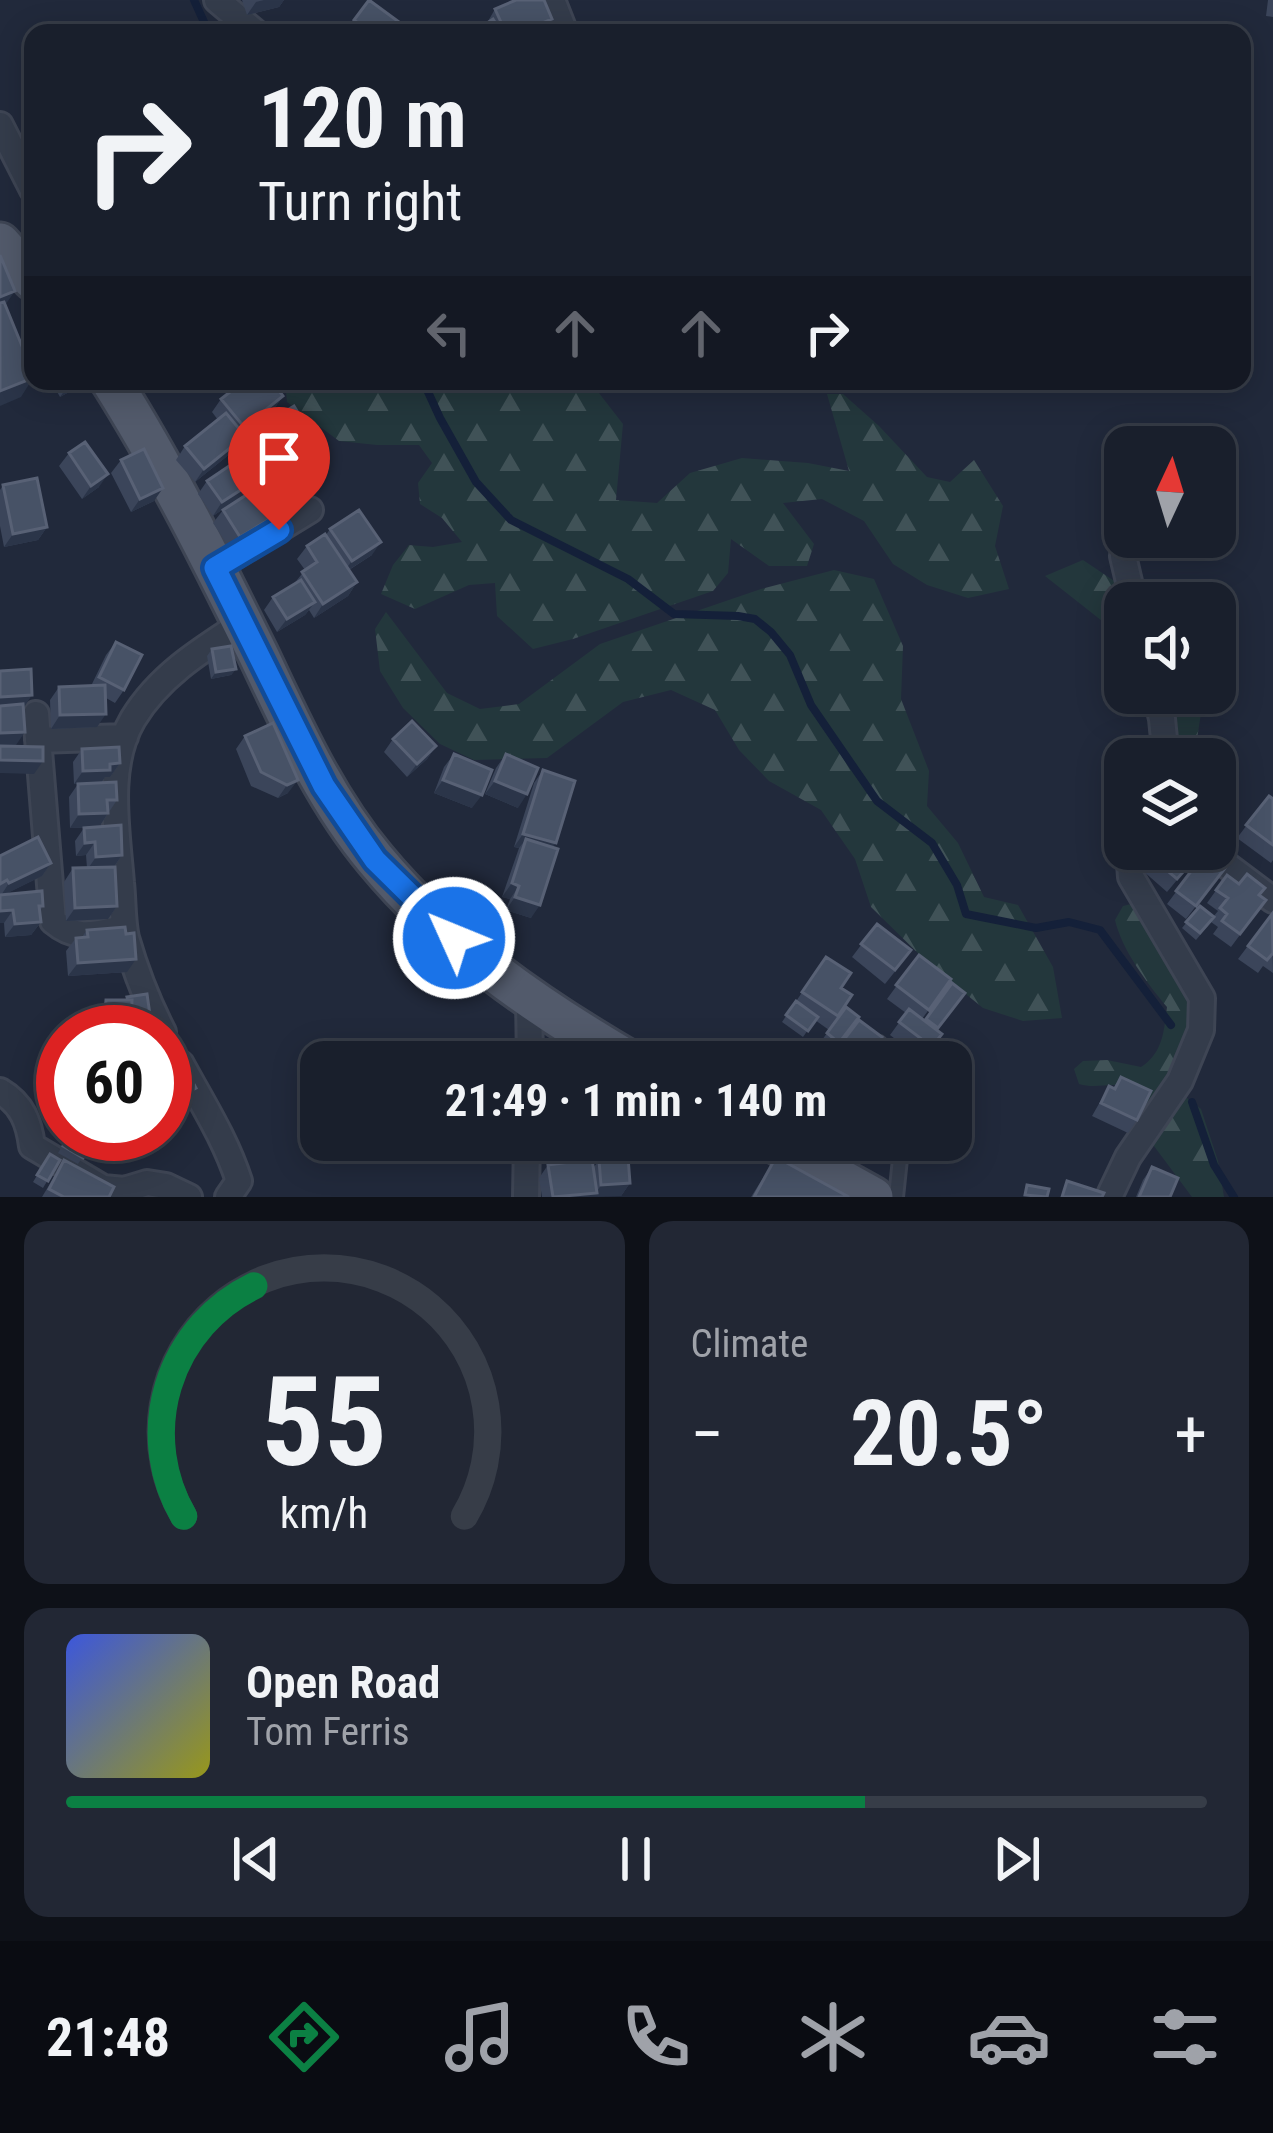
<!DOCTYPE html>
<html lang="en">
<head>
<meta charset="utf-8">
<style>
	:root { --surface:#191f2c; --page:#222734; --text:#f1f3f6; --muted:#9fa2a9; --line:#373d48; --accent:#0b8043 }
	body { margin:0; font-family:"Roboto Condensed",sans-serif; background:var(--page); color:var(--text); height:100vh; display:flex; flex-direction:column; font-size:45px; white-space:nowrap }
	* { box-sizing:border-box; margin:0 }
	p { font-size:39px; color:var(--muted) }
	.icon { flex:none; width:66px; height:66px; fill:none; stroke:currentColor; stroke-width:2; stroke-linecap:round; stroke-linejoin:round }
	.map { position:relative; height:1197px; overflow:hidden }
	.sheet { display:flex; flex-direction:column; gap:24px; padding:24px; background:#0e1118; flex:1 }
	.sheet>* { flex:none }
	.top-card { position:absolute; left:24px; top:24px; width:1227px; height:366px; border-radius:24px; box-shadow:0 6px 30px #0003,0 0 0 3px var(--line); background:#191f2c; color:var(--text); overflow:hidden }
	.needle { width:78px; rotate:4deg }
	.fabs { position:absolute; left:1104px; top:426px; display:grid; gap:24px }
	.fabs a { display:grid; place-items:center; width:132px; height:132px; border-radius:24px; background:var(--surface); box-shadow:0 6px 30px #0003,0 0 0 3px var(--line); font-size:60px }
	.speed { position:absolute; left:36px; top:1005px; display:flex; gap:24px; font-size:60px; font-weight:700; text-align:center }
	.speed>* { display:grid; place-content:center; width:156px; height:156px; border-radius:50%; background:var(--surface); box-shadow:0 6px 30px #0003,0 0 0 3px var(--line); line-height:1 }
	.speed .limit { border:18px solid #d22; background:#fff; color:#111 }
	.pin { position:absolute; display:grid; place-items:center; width:102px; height:102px; color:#fff; margin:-123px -51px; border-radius:50% 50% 50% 0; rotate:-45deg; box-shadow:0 0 12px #0007 }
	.pin .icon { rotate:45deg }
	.me { position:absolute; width:132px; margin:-66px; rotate:314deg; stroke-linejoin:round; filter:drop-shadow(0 0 9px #0008) }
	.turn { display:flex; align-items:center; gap:42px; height:252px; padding:0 36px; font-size:54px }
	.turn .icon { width:156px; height:156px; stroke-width:2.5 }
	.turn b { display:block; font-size:84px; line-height:102px }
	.lanes { display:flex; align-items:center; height:114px; padding:0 36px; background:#0003; justify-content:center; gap:60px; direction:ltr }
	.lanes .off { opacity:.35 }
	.big { font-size:90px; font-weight:700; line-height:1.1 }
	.sheet .tile { flex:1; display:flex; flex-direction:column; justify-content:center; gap:18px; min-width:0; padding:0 42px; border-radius:24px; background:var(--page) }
	.sheet .dial { align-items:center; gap:0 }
	.dial svg { height:312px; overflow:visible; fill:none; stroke:var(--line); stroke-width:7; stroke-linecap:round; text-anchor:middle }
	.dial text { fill:var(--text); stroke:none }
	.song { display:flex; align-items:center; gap:36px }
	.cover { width:144px; height:144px; border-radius:18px; background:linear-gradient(135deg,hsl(230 70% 55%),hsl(60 70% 35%)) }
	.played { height:12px; border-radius:6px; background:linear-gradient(90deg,var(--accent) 70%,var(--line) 70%) }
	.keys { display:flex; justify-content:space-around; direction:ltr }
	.heat { display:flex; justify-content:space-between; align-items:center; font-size:66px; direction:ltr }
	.sheet .tiles { flex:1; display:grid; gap:24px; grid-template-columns:1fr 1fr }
	.tile:last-child { grid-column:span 2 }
	.trip { position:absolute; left:300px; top:1041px; width:672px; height:120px; border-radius:24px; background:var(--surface); box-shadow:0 6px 30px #0003,0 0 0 3px var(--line); font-weight:700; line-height:120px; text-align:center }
	.tab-bar { display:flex; height:192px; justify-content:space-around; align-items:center; background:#0a0c12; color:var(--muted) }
	.tab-bar .icon { width:84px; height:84px }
	.tab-bar .selected { color:var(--accent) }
	.tab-bar b { font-size:54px; color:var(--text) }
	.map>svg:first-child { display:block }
	.forest { fill:url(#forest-firs) }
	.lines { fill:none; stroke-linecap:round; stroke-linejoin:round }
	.stream { stroke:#142039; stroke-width:8 }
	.lane-casing { stroke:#3e4554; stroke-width:18 }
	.street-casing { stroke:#3e4554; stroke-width:30 }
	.primary-casing { stroke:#3e4554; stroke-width:45 }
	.lane { stroke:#343c4b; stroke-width:12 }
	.street { stroke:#343c4b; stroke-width:24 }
	.primary { stroke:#525a6b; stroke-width:39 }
	.wall { fill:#3b455a }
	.shaded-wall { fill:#2b3549 }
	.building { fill:#475266; stroke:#586175; stroke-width:3 }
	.route-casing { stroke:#114b97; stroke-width:30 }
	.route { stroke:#1a73e8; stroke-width:21 }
</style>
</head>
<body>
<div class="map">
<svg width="1273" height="1197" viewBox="0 0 1273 1197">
	<defs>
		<pattern id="forest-firs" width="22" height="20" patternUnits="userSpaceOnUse" patternTransform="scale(3)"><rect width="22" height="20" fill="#23373c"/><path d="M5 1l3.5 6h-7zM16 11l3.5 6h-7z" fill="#405257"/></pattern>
	</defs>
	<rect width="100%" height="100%" fill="#21293b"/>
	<!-- forest -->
	<path class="forest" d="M285,381H580L595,388L623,424L616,500L657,503L690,473L742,458L808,463L849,471L827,394H843L879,426L927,477L950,482L974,460L1003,506L995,546L1009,589L968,598L927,585L893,564L864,521L822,499L783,503L814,544L807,566H769L731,539L728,573L713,591L573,639L533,649L497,616L495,583L469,585L415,609L381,594L393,565L409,545L433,547L462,542L442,518L420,504L418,483L432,463L419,445H377L339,441L287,402Z
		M1083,560L1147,603H1125V639L1045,576Z
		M834,570L874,579L903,646L901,699L929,771L927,806L958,843L984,897L1018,905L1053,967L1062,1018L1023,1021L983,1008L930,965L871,907L855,859L821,810L769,781L739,750L715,710L671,690L623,702L547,758L474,760L440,744L403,708L380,671L375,629L386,612L447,693L480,709L519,704L600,644L761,589Z
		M1168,693H1204L1194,759H1176Z
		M1136,903L1194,1002L1183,1095L1201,1109L1218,1161L1224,1197H1192L1151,1142L1144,1109L1134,1089C1109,1080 1100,1090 1079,1084L1074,1069L1083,1061L1107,1060L1141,1067C1163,1053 1164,1031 1167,1007C1147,983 1122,950 1115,920L1123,906Z"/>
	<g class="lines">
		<!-- stream -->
		<path class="stream" d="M194,0L209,33
			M423,381L440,418L476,482L511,520L628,579L674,614L738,616L755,619L771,632L790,655L811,705L877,801L932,843L957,885L966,914L1036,928L1069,922L1100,930L1171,1025
			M1192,1102L1214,1165L1234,1197"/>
		<!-- lane casing -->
		<g class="lane-casing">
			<path id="lane" d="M879,1043L896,1062
				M896,1197L902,1140"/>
		</g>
		<!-- street casing -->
		<g class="street-casing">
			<path id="street" d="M217,0L256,33
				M552,0L565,33
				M0,125L33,190
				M1123,556L1134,603
				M215,568L310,510
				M1156,693L1162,719L1166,759
				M36,714L53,921C73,938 90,936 114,930
				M38,740L125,737
				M1205,849L1273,900
				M529,998L530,1062
				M163,1032C148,1003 135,969 126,938C122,920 123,900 121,883C117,831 105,766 133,719C159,676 201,650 243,623
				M181,1064C202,1103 225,1138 239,1181L228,1197
				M0,1091C22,1104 29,1122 32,1146L103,1188L124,1190L147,1183L166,1186L189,1197
				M526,1197L527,1140
				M1109,1197L1128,1157L1180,1081L1201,1030L1202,998L1131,877L1129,849"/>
		</g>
		<!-- primary casing -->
		<g class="primary-casing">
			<path id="primary" d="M0,243L33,280
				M111,381C166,468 212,561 258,654C292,725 324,798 375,859C445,944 537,1007 631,1062
				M770,1140L873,1197"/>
		</g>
		<!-- lane -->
		<use href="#lane" class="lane"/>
		<!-- street -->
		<use href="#street" class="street"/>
		<!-- primary -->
		<use href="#primary" class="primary"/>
	</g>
	<!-- wall -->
	<path class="wall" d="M242,0H284L279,7L247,15Z
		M1268,0H1273V17L1266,16Z
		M495,9L543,32L472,33L487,23Z
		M354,20L414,33H345Z
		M51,381H83L80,386L60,397Z
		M283,396L274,409L243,434L236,449L195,482L176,460L185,446L218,420L212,412L221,399Z
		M263,425L304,450L274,469L254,438Z
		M69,453L99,487L82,499L59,466Z
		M121,460L154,501L131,512L111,473Z
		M207,481L250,484L241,497L213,516L198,494Z
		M3,485L47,527L38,540L4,547L0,526V490Z
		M223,510L275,516L265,529L231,550L213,523Z
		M330,529L372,555L349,570L357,582L348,596L314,618L309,610L305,615L277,632L264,610L273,597L293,585L305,570L297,559L307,546L326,535Z
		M116,642L124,690L115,703L106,698L97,727L51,729L50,700L59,687L91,686L106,655Z
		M212,649L236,669L231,675L211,679L207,656Z
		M273,723L288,793L278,798L251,786L236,749L245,736Z
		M393,739L436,746L427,759L407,777L384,752Z
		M82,749L120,763L110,777H105L101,783L117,800L99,827L70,828L69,797L78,784H74L73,762Z
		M454,754L472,808L434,793L444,767Z
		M506,754L518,808L485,794L496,768Z
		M543,770L553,847L531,918L506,910L510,899L502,897L519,848L514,847L534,783Z
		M1269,796L1273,799V860L1271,863L1237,838Z
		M84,828L122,855L114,867L117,906L108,919L66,921L64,882L73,868H87L86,855L76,856L75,841Z
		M1208,849L1229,863L1186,919L1167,904Z
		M0,856L51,863L42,876L5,894L43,906L40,911L41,922L31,935L5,937L4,923H0Z
		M1197,856L1167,892L1142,870L1151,857Z
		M1227,875L1266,900L1231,947L1213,934L1218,927L1211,922L1196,940L1182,928L1200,906L1213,917L1218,911L1207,903Z
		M1272,914L1273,973L1263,966L1258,973L1238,959Z
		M877,924L901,964L885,984L852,957Z
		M87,930L127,972L68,976L66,951L76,938L82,937Z
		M919,955L951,979L922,1019L925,1021L952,983L937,1030L942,1034L923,1061L890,1035L906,1013L887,999Z
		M826,957L841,988L852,995L829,1030L815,1020L803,1037L782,1022Z
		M127,997L146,1022L131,1024V1032H83L93,1016H96L97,1013L106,1000H125Z
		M846,1007L859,1017L835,1050L822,1040Z
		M859,1020L864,1062H833L830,1059Z
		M1121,1077L1137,1120L1128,1133L1092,1116L1109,1086L1113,1088Z
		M69,1134L91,1144L78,1164L58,1153Z
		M582,1140H628L618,1158L630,1183L621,1196L542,1197L539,1178L548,1165L593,1168L597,1163Z
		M50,1154L60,1160L43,1188L33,1182Z
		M776,1157L849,1197H751Z
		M64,1160L109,1197H42Z
		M1152,1167L1170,1197H1136L1143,1180Z"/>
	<!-- shaded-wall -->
	<path class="shaded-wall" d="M264,0H284L279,7L247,15L256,2Z
		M552,19L540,33H519Z
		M15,291L1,311H0V297Z
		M33,378L21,397L0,406V391Z
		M83,381L80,386L60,397L65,390Z
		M283,396L274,409L234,440L244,427Z
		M245,436L236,449L195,482L204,469Z
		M313,437L304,450L274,469L283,456Z
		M108,474L99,487L82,499L91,486Z
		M250,484L241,497L213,516L222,502Z
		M163,488L154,501L131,512L140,499Z
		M275,516L265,529L231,550L240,537Z
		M47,527L38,540L4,547L13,534Z
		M381,542L372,555L342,574L352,561Z
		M357,582L348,596L314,618L323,604Z
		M315,602L305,615L277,632L287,619Z
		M236,669L231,675L211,679L216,672Z
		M32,695L23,709L0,710V697Z
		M106,714L97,727L51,729L60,715Z
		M25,732L16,745L0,746V733Z
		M436,746L427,759L407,777L417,764Z
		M0,760L43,761L34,774L0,773Z
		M120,763L110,777H105L101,783L74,784L83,771L110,764Z
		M298,780L288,793L278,798L287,785Z
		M443,780L482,795L472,808L434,793Z
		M495,781L527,794L518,808L485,794Z
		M108,813L99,827L70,828L79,814Z
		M523,834L556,843L546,857L526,839L519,848L514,847Z
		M95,842L86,855L76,856L85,843Z
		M122,855L113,868L87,870L96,857Z
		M51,863L42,876L0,897L9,883Z
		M512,883L519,886L510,899L502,897Z
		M515,897L540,905L531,918L506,910Z
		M117,906L108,919L66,921L75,908Z
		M13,910L4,923H0V911Z
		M41,922L31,935L5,937L15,924Z
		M136,959L127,972L68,976L78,963Z
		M150,1015L146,1022L126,1024L131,1018Z
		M196,1088L187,1102L165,1113V1104Z
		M630,1143L621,1156L602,1169L611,1156Z
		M864,1147L889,1155L884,1161L859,1154Z
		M630,1183L621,1196L564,1197L596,1193L601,1185Z"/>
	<!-- building -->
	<path class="building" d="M369,0L414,33H371L354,20Z
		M516,0H544L552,19L519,33H506L495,9Z
		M493,19L502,33H472Z
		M0,255L15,291L0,297Z
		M4,302L33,373V378L0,391V303Z
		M59,381H82L65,390Z
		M244,381H272L283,396L244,427L221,399Z
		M294,406L313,437L283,456L263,425Z
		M226,413L245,436L204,469L185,446Z
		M85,442L108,474L91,486L69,453Z
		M144,449L163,488L140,499L121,460Z
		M235,462L250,484L222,502L207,481Z
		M37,478L47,527L13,534L3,485Z
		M257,488L275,516L240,537L223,510Z
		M359,510L381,542L352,561L330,529Z
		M325,534L357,582L323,604L302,572L317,562L307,546Z
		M301,580L315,602L287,619L273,597Z
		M116,642L142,655L124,690L99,677Z
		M231,646L236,669L216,672L212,649Z
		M31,669L32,695L0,697V671Z
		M105,685L106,714L60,715L59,687Z
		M23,704L25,732L0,733V706Z
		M412,721L436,746L417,764L393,739Z
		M273,723L298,780L287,785L261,772L245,736Z
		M0,746L43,747V761L0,760Z
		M119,747L120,763L110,764V770L83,771L82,749Z
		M454,754L492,770L482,795L443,780Z
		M506,754L538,768L527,794L495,781Z
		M543,770L575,781L556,843L523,834Z
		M116,782L117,800H107L108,813L79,814L78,784Z
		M1269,796L1273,799V845L1246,825Z
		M121,825L122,855L96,857L95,842L85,843L84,828Z
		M38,837L51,863L9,883L7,880L0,884V856Z
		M526,839L558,849L540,905L515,897L519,886L512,883Z
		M1159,849H1189L1197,856L1177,879L1151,857Z
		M1208,849H1211L1229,863L1196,906L1176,891Z
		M115,867L117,906L75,908L73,868Z
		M1247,874L1265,888L1259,895L1266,900L1240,934L1222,921L1227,914L1220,908L1228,898L1216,890L1227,875L1239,884Z
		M42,891L43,906H39L41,922L15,924L13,910L0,911V895Z
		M1200,906L1214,917L1200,933L1186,922Z
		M1272,914L1273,953L1267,960L1248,946Z
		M877,924L911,950L895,970L861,944Z
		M125,927L126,934L134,933L136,959L78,963L76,938L88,937L87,930Z
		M919,955L951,979L929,1010L896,985Z
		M826,957L851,973L841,988L852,995L838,1016L802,992Z
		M952,983L965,993L938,1028L926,1019Z
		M147,994L150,1015L131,1018L132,1000H128L127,997Z
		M106,1000H132L131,1032H92L93,1016H105Z
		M796,1001L818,1017L808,1031L786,1015Z
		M846,1007L859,1017L839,1043L827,1033Z
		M909,1009L942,1034L932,1047L899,1022Z
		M859,1020L882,1037L863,1062H860L839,1046Z
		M168,1037L179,1059L165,1066V1038Z
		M790,1042L826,1061L779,1062Z
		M181,1060L196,1088L165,1104V1068Z
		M1121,1077L1151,1091L1137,1120L1101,1103L1109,1086L1115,1089Z
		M70,1134H74L91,1144L83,1158L63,1146Z
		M599,1140H628L630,1143L611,1156Z
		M866,1140H893L889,1155L864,1147Z
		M50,1154L60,1160L48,1181L37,1175Z
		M628,1157L630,1183L601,1185L599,1160Z
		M776,1157L849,1197H754Z
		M592,1159L597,1193L553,1197L548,1165Z
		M64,1160L114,1187L109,1197H64L49,1189Z
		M1152,1167L1178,1178L1170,1197H1139Z
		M1067,1181L1104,1193L1102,1197H1062Z
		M1027,1185L1049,1189L1047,1197L1025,1195Z"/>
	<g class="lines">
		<!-- route casing -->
		<g class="route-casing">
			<path id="route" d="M279,530L215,568L324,786L375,860L454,938"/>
		</g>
		<!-- route -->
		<use href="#route" class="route"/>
	</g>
</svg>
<div class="fabs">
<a><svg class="needle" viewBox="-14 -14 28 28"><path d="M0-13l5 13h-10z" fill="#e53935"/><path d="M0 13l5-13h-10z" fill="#9fa2a9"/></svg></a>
<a><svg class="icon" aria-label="sound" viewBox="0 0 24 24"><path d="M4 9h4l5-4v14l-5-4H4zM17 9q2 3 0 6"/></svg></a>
<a><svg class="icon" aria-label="layers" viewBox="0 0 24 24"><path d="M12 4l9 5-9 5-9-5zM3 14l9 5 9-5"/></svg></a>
</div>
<div class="speed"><div class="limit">60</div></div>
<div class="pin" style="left:279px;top:530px;background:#d93025"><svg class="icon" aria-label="arrive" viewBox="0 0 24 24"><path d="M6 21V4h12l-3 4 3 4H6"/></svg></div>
<svg class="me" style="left:454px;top:938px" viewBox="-20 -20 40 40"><circle r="17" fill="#1a73e8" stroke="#fff" stroke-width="3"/><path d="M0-11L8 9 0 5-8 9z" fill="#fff"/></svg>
<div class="trip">21:49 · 1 min · 140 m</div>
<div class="top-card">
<div class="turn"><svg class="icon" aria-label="right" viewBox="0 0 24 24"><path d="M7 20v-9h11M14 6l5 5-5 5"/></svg><div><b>120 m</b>Turn right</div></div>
<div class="lanes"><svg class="icon off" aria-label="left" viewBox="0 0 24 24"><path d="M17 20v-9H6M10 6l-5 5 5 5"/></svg><svg class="icon off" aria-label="ahead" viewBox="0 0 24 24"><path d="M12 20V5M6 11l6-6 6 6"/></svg><svg class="icon off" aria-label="ahead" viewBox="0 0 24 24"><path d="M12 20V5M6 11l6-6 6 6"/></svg><svg class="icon" aria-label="right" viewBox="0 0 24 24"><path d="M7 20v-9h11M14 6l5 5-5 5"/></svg></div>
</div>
</div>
<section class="sheet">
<div class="tiles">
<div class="tile dial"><svg viewBox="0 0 100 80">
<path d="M14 69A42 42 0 1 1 86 69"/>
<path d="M14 69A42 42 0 0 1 32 10" stroke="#0b8043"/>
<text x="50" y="56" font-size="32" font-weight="700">55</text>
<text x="50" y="72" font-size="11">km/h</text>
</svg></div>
<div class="tile"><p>Climate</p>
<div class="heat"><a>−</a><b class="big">20.5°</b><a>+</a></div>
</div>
<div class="tile">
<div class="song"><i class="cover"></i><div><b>Open Road</b><p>Tom Ferris</p></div></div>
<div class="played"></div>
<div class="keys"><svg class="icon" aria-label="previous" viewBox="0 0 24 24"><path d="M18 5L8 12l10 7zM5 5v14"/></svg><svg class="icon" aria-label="pause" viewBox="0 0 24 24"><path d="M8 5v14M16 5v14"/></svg><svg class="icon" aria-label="next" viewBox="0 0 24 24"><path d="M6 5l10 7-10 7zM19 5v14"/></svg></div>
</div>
</div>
</section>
<nav class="tab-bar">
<b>21:48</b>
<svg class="icon selected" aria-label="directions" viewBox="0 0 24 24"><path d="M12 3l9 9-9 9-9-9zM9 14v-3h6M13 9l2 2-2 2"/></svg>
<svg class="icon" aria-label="music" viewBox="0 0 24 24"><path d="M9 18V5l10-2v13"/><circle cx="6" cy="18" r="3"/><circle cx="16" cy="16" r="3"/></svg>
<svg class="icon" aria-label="phone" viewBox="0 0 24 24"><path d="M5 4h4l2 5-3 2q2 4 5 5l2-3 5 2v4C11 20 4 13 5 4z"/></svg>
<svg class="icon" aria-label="climate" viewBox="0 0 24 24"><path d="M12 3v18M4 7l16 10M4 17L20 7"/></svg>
<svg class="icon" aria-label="car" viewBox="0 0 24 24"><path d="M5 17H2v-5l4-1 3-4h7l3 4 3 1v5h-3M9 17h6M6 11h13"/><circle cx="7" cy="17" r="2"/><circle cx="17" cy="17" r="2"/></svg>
<svg class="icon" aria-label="filters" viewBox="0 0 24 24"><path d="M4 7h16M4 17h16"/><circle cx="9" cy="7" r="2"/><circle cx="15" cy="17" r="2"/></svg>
</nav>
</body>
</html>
